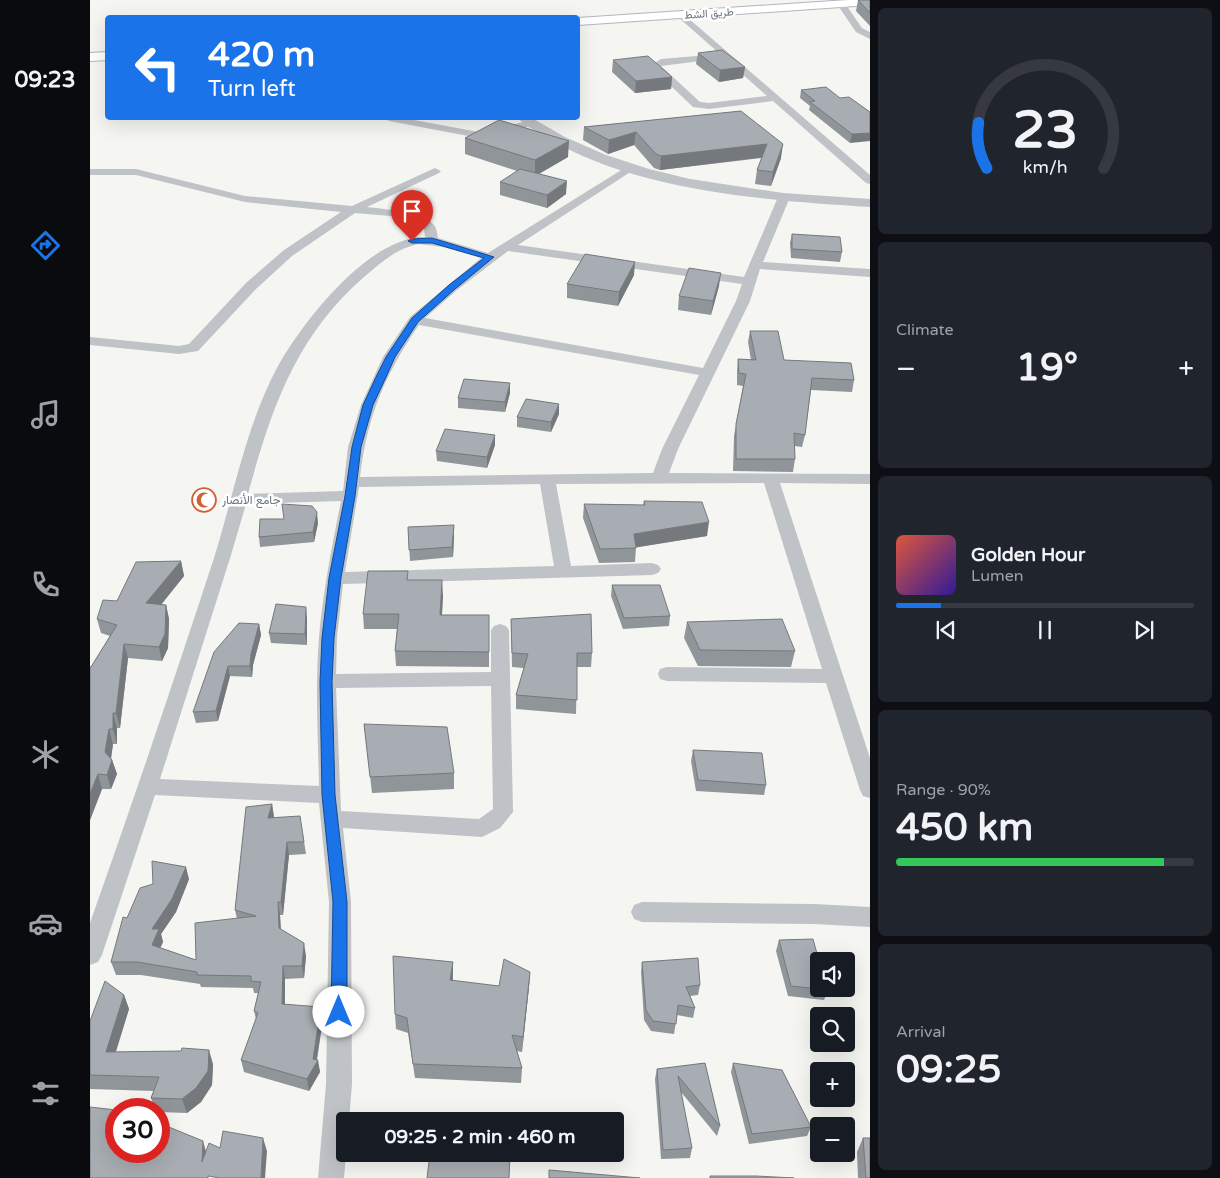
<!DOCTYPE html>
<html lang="en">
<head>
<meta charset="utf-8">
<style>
	:root { --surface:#171b24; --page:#20242c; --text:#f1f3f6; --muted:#9ea1a6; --line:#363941; --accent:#1a73e8 }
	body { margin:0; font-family:"Varela Round",Vazirmatn,sans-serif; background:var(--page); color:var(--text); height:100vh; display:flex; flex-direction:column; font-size:19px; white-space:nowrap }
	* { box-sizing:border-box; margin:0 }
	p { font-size:16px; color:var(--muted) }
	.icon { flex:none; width:28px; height:28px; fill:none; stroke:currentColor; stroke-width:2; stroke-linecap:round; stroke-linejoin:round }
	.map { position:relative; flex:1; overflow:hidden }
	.sheet { display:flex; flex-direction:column; gap:8px; padding:8px; background:#0d0f14; width:350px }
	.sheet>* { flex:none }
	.guide { position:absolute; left:15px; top:15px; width:475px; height:105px; border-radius:5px; box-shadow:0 5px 20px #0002; background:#1a73e8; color:#fff; overflow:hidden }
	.buttons { position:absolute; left:720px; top:952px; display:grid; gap:10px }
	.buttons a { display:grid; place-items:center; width:45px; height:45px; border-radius:5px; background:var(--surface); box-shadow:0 5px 20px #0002; font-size:25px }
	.speed { position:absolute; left:15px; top:1098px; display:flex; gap:10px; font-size:25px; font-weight:700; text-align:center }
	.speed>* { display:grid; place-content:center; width:65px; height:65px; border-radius:50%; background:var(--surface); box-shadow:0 5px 20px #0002; line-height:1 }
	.speed .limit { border:8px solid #d22; background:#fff; color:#111 }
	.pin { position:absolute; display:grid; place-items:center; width:42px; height:42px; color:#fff; margin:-51px -21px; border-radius:50% 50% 50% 0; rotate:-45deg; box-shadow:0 0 5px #0007 }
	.pin .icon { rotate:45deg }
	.me { position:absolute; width:55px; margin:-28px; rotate:0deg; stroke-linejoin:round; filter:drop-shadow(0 0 4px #0008) }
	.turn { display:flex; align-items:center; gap:18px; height:105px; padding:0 20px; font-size:22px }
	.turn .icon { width:65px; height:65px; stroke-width:2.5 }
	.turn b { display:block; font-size:35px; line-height:42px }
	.big { font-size:38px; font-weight:700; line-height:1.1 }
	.sheet .card { flex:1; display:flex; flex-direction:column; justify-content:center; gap:8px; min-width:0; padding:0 18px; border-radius:8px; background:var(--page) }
	.sheet .dial { align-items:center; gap:0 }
	.dial svg { height:130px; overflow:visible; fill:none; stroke:var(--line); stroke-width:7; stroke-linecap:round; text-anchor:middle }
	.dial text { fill:var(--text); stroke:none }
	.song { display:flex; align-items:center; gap:15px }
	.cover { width:60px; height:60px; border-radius:8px; background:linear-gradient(135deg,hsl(10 70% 55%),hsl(250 70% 35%)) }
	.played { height:5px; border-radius:2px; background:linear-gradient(90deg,var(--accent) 15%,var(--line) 15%) }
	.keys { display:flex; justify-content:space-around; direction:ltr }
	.heat { display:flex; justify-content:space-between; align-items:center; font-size:28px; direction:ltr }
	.charge { height:8px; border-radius:4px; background:linear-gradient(90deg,#34c759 90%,var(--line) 0) }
	.trip { position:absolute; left:246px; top:1112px; width:288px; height:50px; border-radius:5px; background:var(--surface); box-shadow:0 5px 20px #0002; font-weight:700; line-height:50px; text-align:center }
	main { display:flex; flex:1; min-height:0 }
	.menu { display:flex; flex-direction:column; width:90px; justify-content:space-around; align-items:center; background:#090b0e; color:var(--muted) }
	.menu .icon { width:35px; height:35px }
	.menu .active { color:var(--accent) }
	.menu b { font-size:22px; color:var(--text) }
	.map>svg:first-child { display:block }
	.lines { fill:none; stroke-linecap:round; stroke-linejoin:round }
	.secondary-casing { stroke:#b2b6ba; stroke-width:2 }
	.minor { fill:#bfc2c6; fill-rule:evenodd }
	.tertiary { fill:#bfc2c6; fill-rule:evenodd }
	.secondary { fill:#fff; fill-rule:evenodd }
	.wall { fill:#909599 }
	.shaded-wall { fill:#75797d }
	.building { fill:#a7adb2; stroke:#75797d }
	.route { fill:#1a73e8; stroke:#114b97 }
	.labels { text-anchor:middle; stroke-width:5; stroke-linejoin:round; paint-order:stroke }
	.far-street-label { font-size:11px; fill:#677480; stroke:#fff }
	.poi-label { font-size:12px; fill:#677480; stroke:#fff; text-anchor:start }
</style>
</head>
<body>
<main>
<nav class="menu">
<b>09:23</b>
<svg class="icon active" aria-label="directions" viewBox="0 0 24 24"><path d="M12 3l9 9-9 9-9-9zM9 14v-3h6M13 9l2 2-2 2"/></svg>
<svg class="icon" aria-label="music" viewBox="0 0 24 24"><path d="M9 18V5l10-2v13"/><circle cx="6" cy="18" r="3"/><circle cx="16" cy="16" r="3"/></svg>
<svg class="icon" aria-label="phone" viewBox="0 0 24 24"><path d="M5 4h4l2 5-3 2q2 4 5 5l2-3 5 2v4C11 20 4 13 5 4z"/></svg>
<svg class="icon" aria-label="climate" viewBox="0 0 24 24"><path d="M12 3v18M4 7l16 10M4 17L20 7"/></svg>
<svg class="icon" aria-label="car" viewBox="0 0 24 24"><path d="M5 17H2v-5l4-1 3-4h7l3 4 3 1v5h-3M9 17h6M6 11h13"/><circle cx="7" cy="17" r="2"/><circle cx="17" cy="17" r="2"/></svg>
<svg class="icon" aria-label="filters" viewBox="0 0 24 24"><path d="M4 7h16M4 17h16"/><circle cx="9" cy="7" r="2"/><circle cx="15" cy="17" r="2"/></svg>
</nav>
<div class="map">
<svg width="780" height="1178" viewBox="0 0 780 1178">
	<rect width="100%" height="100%" fill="#f5f5f2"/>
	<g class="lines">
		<!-- secondary casing -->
		<g class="secondary-casing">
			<path id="secondary" d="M758,0H780V5L488,25V18Z
				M18,52V60L0,61V53Z"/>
		</g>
		<!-- minor -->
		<path class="minor" d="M751,1L754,2L772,28L780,32V39L766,32L747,4Z
			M591,12L780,175V184L776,183L683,101L619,109L603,107L560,66L571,59L630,54L588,17L587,15ZM634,58L677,96L619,103L610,102L571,66Z
			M294,118H313L389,132L442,120L447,123L446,125L389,138L299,121Z
			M541,164L545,165L547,167L545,169L428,245L654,277L688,197L694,194L700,197L673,262L780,269V277L670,269L660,301L588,449L579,473L780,474V484L690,483L780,758V798L773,796L770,790L736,683L577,681L570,679L568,674L570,669L577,667L732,669L674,483L466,484L481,566L562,563L568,565L571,569L568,573L562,575L253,584L247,637L246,674L401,672V630L404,626L410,624L416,626L419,630L423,812L410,828L392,837L253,828L261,902L262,1084L259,1121H255L256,1154L254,1178H228L236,1084L239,902L229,803L65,795L12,955L8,962L0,965V923C43,802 84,680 124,558C144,494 156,425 188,366C213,321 280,236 335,237L334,228L327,224L301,216L265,213L202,256L166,289L108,351L89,354L0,345V337L89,346L99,344L156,283L194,250L251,212L155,202L46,175H0V169H46L155,196L262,206L345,168L351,171L349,173L277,207C293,209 333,212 343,224C347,228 347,233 348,238L398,253ZM329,244L353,247L391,258L320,317L293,357L271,405L258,447L253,491L158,494C181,409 206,336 274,277C290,263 307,248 329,244ZM418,251L652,284L646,301L613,368L335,318L367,290ZM329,325L609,375L572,449L563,473L270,477C277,417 295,374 329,325ZM450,484L464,566L255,572L269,487ZM251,501C242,546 233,591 229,637C225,687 228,737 229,786L70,779L141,555L156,504ZM401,686L403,809L389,819L251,811L246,688Z
			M552,902L724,904L780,907V927L724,924L552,922L544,919L541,912L544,905Z"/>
		<!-- tertiary -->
		<path class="tertiary" d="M428,118H442L475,137L516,155L559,169L600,179L693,193L780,199V207C679,201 544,191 456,137C447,131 434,126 428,118Z"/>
		<!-- secondary -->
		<use href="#secondary" class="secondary"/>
	</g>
	<!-- wall -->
	<path class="wall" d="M768,0H780V26L766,11Z
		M608,53L655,67L653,78L629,82L606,64Z
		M523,60L582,77L581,89L545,93L522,72Z
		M711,90L750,98L780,112L760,143L719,110L720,106L710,98Z
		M651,111L691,158L681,186L665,184L667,170L672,158L570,170L564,168L544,145L518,154L493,140L494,127Z
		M375,138L478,157L449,174L476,194L457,208L410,195V182L427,171L375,154Z
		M702,234L752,252L750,262L701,258L700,243Z
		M544,275L528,306L477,298V284Z
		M629,286L621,315L588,310L589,296Z
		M660,331L694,360L764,380L762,392L721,390L715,435L712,447L705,446V459L703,472L643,471L644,436L653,386L647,385V371L648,359L661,360L658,342Z
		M420,383V393L415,412L368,408V398Z
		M469,414L461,432L427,427V417Z
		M405,445L397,468L347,461L346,451Z
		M554,501L617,536L546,547L545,562L509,563L493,518L494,504L553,505Z
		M194,519L228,523L224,542L170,547L169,537Z
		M318,527L364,535L363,557L320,561Z
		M91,561L94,576L71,605H76L79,619L78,648L72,661L38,658L30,728H27V744H23L21,758L22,760L27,774L21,789H12L0,820L1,667L20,636L11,633L7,619L27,601Z
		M318,580L353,595L352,615H399V667L306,666L305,651L307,629H274L273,614Z
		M522,585L580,616L579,626L533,629L521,596Z
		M217,618V645L181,643L179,633Z
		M421,619L502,653L501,667H487L486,714L426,709V695L434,668L422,667Z
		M597,622L705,651L701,667L608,666L594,638Z
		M169,624L171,635L163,665L162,677L140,676L128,721L106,723L103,712Z
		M274,724L364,773V789L282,793Z
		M603,750L676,785L674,795L606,791L601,761Z
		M182,804L184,818L210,816L216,854L199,855L193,915H190L191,929L216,956L214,978L195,979V1005L233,1019L227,1060L230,1072L219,1091L154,1072L151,1060L166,1019L164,1011L168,993H164L163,988L111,987L110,984L51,975H26L21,962L37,918L99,879L86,912L71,934L73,942L70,948L106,960L147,919L145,910Z
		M689,940L738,990L734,1000L698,996L686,951Z
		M363,962V981L409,986L440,972L439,987L432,1052L427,1051L432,1068L431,1083L325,1078L318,1033L306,1029L305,1014Z
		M552,962L610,985L608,995L600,996L605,1008L603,1018L587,1015L584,1034L561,1031L554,1020L551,972Z
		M34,995L39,1009L26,1052L123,1064L122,1085L111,1102L97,1113L69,1112V1109H65L61,1098L64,1091L0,1089V1021Z
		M615,1063L630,1126L627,1136L591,1092L602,1148L600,1158L571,1159L565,1079L567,1069Z
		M643,1063L721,1127L717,1136L659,1144L641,1072Z
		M773,1138L780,1178H768L767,1152Z"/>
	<!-- shaded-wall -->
	<path class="shaded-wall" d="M655,67L653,78L629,82L630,70Z
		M582,77L581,89L545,93L546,81Z
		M546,132L544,145L518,154L519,140Z
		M780,133V141L760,143L762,134Z
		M479,141L478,157L445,176V160Z
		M677,144L675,157L570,170L571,156Z
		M693,144L691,158L681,186L683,172Z
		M477,181L476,194L457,208V195Z
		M545,262L544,275L528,306L529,292Z
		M631,273L629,286L621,315L623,301Z
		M420,383V393L415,412V402Z
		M469,404V414L461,432V422Z
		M405,435V445L397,468V457Z
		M227,512L228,523L224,542L223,532Z
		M619,522L617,536L543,548L544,534Z
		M364,525V535L363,557L362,547Z
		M91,561L94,576L60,618L56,603Z
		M352,580L353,595L351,630L350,615Z
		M76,605L79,619L78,648L72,661L69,647Z
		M216,607L217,618V645L215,634Z
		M169,624L171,635L163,665L162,677L160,666L161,654Z
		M34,644L38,658L30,728L26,713Z
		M138,666L140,676L128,721L126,711Z
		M23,713L27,728V744L23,729Z
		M19,729L23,744L20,766L15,752Z
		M22,760L27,774L21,789L17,775Z
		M8,774L12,789L0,820V794Z
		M182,804L184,817L181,831L178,818Z
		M197,842L199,855L193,915L191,902Z
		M96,867L99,879L86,912L71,934L73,942L66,957L62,945V929Z
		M188,902L190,915L191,940L189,928Z
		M214,943L216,956L214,978L212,966Z
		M363,962V978L360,995V980Z
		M193,966L195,979V1017L192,1004Z
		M440,972L439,987L432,1052L433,1037Z
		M34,995L39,1009L21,1066L16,1052Z
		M231,1007L233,1019L226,1063L228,1060L230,1072L219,1091L217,1079L223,1059Z
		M119,1050L123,1064L122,1085L111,1102L97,1113L92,1099Z
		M173,1138L177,1151L175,1178H171Z
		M113,1141L117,1155L112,1162Z"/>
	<!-- building -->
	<path class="building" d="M768,0H780V13Z
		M632,50L655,67L630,70L608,53Z
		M558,56L582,77L546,81L523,60Z
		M736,87L750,98L759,97L780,112V133L762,134L720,102L725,101L711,90Z
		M651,111L693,144L683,172L667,170L677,144L571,156L566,154L546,132L519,140L494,127Z
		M409,120L479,141L445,160L375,138Z
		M430,169L477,181L457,195L410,182Z
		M702,234L750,237L752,252L702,249Z
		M495,254L545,262L529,292L477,284Z
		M599,268L631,273L623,301L589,296Z
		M660,331H688L694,360L761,363L764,380L722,378L715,435L704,433L705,459H646V424L656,374L649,373L648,359L666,360Z
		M374,379L420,383L415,402L368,398Z
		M436,399L469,404L461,422L427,417Z
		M355,429L405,435L397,457L346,451Z
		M554,501L612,502L619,522L544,534L546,548L510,549L494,504L555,505Z
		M192,504L222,506L227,512L223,532L169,537L170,519H194Z
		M364,525L362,547L319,550L318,527Z
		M91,561L56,603L76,605L75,634L69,647L34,644L26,713H23V729H19L15,752L22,760L17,775L8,774L0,794V667H1L27,625L7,619L13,600L27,601L46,562Z
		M278,571H318L317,580H352L350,615H399V652L305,651L309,614H273Z
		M522,585H570L580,616L534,618Z
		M186,604L216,607L215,634L179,633Z
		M501,614L502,653H487V700L426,695L438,654L422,653L421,619Z
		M692,619L705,651L610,650L597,622Z
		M149,623L169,624L161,654L160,666H138L126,711L103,712L124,652Z
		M274,724L357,727L364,773L280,777Z
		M603,750L672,753L676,785L608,780Z
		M182,804L178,818L210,816L214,842H197L191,902H188L189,928L214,943L212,966H193L192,1004L231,1007L223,1059L228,1060L217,1079L151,1060L168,1013L164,1011L171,982L161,981V976L107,975V972L47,962H21L33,917L37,918L50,888L63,884L62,861L96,867L82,899L62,929H69L62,945L106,960L105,923L166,916L145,910L156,807Z
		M723,939L729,961V989H737L738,990L701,986L689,940Z
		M303,956L363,962L360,980L409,986L414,959L440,972L433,1037L422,1035L432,1068L323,1064L317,1018L305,1014Z
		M608,958L610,985L596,987L605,1008L588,1005L586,1024L563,1021L556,1010L552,962Z
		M15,981L34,995L16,1052L91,1051L92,1048L119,1050L118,1071L106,1088L92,1099L61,1098L69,1077L0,1075V1021Z
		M615,1063L630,1126L588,1076L602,1148L573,1150L567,1069Z
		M643,1063L692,1070L721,1127L662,1134Z
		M0,1107L26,1110V1151H69V1123L113,1141L112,1162L119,1143L130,1148L133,1131L173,1138L171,1178H130L118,1176V1178H0Z
		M773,1138H780V1178H776Z
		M340,1154H420L419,1178H337Z
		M459,1170L550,1178H459Z
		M620,1176H666L704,1178H620Z"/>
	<!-- route -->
	<path class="route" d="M342,238L404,257L365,289L328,322L305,357L297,375L283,405L271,447L265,496L251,578L244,638L242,682L245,795L257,902V1012L255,1017L249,1019L244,1017L241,1012L243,902L232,795L230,682L232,638L239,578L255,496L262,447L273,405L287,375L296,357L322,318L359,285L394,258L342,243H322L318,241L322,239Z"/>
	<!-- icons -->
	<defs>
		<g id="mosque-ring" transform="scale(1.25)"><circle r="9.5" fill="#fff" stroke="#d16036" stroke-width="1.5"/><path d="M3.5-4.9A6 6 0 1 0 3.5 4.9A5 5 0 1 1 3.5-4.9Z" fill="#d16036"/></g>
	</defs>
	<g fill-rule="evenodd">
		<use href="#mosque-ring" x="114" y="500"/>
	</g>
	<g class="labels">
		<!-- far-street labels -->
		<g class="far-street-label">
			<text transform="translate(619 13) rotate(-4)" y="4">طريق الشط</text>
		</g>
		<!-- poi labels -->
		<g class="poi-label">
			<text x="132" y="504">جامع الأنصار</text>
		</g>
	</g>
</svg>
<div class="buttons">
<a><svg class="icon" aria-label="sound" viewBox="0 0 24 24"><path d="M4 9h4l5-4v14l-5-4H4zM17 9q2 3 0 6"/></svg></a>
<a><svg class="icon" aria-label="search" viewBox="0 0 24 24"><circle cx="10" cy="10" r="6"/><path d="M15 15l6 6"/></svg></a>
<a>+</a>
<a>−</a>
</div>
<div class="speed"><div class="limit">30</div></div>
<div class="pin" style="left:322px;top:241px;background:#d93025"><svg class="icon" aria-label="arrive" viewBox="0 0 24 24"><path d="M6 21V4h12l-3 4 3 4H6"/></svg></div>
<svg class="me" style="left:249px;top:1012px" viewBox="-20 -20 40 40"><circle r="19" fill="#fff"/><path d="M0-13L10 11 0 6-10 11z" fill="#1a73e8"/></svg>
<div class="trip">09:25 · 2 min · 460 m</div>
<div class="guide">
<div class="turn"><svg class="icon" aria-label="left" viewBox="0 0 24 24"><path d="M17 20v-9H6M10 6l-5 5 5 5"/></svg><div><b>420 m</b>Turn left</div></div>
</div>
</div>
<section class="sheet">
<div class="card dial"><svg viewBox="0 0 100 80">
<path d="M14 69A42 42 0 1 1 86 69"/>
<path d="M14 69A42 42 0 0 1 9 41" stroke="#1a73e8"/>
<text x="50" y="56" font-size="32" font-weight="700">23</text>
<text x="50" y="72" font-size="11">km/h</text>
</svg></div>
<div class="card"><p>Climate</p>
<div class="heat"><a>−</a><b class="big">19°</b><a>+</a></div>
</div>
<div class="card">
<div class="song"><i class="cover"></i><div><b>Golden Hour</b><p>Lumen</p></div></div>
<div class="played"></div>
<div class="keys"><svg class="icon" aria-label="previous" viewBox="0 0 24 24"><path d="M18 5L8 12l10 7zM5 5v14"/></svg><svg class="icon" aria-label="pause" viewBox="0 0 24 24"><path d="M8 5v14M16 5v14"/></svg><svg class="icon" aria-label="next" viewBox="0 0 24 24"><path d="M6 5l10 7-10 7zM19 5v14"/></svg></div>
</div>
<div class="card"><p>Range · 90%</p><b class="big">450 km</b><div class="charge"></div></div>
<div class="card"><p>Arrival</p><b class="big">09:25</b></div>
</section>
</main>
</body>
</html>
